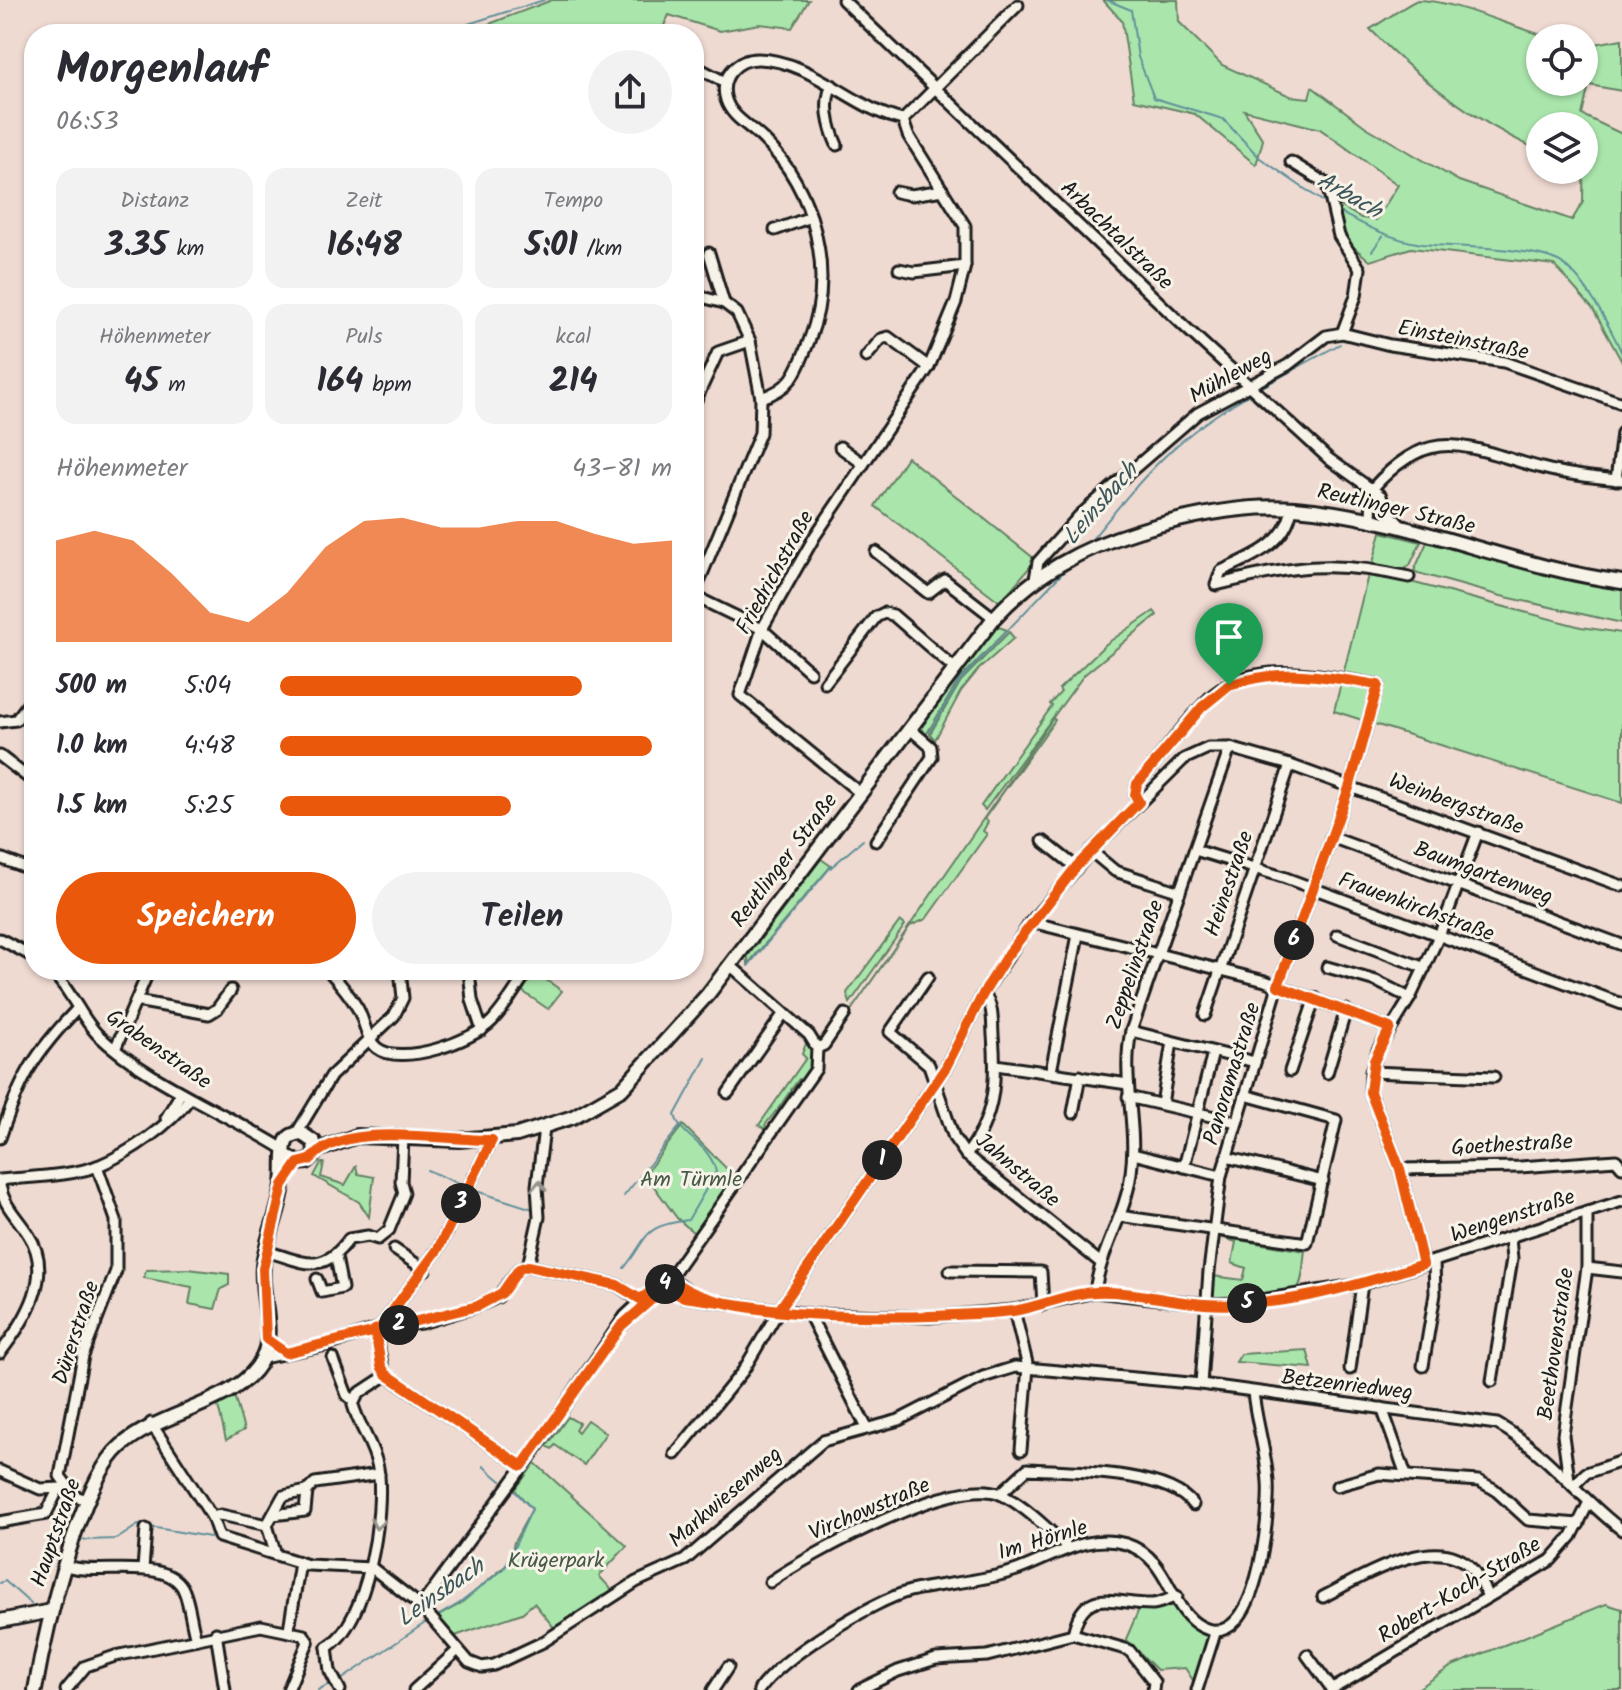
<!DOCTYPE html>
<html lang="de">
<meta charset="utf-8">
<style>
body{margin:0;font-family:Kalam,sans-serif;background:#f2f2f3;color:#2b2b33;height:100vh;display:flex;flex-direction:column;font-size:30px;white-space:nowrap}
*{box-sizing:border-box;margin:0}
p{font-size:26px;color:#7c7c81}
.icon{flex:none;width:44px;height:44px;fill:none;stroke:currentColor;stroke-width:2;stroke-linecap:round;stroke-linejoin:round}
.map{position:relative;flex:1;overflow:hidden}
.side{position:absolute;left:24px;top:24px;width:680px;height:956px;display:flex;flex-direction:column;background:#fff;border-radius:32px;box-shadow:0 2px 6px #0004}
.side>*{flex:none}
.tools{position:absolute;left:1526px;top:24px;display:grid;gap:16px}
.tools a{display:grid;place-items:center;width:72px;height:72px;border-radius:50%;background:#fff;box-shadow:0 2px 6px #0004;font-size:40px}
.pin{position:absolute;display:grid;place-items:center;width:68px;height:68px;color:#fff;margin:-82px -34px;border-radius:50% 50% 50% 0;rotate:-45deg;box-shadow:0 0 8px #0007}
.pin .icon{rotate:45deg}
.km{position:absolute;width:40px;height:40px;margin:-20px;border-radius:50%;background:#222;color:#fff;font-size:22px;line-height:40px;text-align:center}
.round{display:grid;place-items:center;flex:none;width:84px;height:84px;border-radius:42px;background:#f2f2f3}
.headline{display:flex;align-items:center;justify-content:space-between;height:136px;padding:0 32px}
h1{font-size:44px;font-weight:700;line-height:60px}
.figures{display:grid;grid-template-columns:repeat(3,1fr);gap:12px;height:136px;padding:8px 32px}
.figures div{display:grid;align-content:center;border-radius:20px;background:#f2f2f3;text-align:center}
.figures b{font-size:34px;font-weight:700}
.figures small{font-size:22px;font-weight:400}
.figures p{font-size:22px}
.chart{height:224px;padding:16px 32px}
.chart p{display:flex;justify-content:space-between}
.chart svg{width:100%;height:144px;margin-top:8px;fill:#ea580c;opacity:.7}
.button{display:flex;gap:16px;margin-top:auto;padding:16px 32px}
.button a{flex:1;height:92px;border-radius:48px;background:#ea580c;color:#fff;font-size:32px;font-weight:700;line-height:92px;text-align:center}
.button a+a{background:#f2f2f3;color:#2b2b33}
ul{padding:0 32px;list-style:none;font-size:26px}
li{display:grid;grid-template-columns:128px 96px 1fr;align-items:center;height:60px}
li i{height:20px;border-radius:10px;background:#ea580c}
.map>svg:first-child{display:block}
</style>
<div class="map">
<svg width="1622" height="1690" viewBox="0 0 1622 1690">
<rect width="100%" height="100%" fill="#efdad2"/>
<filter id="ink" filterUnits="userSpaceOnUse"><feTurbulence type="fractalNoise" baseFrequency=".0125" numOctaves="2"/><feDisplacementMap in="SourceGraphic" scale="16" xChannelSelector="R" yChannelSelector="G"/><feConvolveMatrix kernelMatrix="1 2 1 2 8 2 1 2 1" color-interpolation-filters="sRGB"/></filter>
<g filter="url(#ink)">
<g fill="#aae6ac" stroke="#638164" stroke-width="2">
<polygon points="552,0 809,0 792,28 760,24 720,31 669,15 660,34 463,34"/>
<path d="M1103,0H1178L1179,22L1222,65L1290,96L1309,98L1312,87L1366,127L1459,181L1572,220L1583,202L1584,126H1540V151C1475,121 1420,81 1370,29C1381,23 1410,2 1418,0C1454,0 1515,29 1553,38H1540V82H1584V46L1622,39V91L1589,85L1582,115L1622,134V362L1593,309L1554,265L1411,248L1370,261L1343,238L1335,203L1361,218L1376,220L1398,185L1320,129L1244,110L1263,140L1256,165L1195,114L1134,100L1122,21Z"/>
<polygon points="907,457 1036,560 1000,602 875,506"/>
<polygon points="1381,532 1421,542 1410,565 1403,570 1373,563"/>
<polygon points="1427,542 1575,582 1622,588 1622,623 1501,596 1418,573 1414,571"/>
<polygon points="1369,571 1581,627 1622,633 1622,803 1334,711"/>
<polygon points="1154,611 1157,615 1084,675 985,810 981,806 1052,706 1050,704 1061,692 1059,689 1106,644"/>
<polygon points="996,626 1007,630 959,680 926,735 922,728 929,716"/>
<polygon points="1009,632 1014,638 978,670 961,691 935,740 930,734 961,681"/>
<polygon points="1053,718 1055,720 984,819 988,822 983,831 987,834 926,919 910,926 850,1012"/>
<polygon points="821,859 831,866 748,964 748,956"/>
<polygon points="900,921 905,925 850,1003 847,993"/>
<polygon points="535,972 562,991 548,1009 522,991"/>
<path d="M807,1041C816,1057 812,1067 804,1082L799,1079L791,1090L793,1096L789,1093L778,1109L781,1114L776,1111L765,1125L768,1131L759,1125L806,1058L802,1054Z"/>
<polygon points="683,1125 735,1177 694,1233 677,1218 645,1174"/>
<polygon points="321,1163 324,1163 321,1177 345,1185 356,1166 358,1174 374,1177 369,1217 359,1202 314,1176"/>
<path d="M1220,1237L1305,1251C1303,1260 1304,1282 1297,1289C1289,1298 1226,1302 1213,1298L1212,1276L1243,1280L1246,1268L1232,1263L1236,1242Z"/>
<polygon points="188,1269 229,1274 229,1285 221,1289 215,1309 189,1304 192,1287 144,1278 146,1270"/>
<polygon points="1307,1350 1312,1368 1236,1362 1241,1354"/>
<polygon points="234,1395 244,1430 226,1440 218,1406"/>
<polygon points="568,1417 579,1423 575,1429 578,1432 587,1420 606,1433 584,1465 555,1445 552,1449 547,1446"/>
<polygon points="535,1463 627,1546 599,1576 613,1591 555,1629 534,1603 522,1613 455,1636 437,1617 460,1604 509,1563 514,1542 532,1509 515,1490"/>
<polygon points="1606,1604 1622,1609 1622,1690 1416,1690 1452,1666"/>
<polygon points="1170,1605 1211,1635 1196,1685 1185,1668 1157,1670 1126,1639 1139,1609"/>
</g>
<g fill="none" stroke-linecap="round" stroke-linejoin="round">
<g stroke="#609099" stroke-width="2">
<polyline points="1107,0 1131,10 1138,57 1154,98 1223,119 1260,158 1328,205"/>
<polyline points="457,34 465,25 544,0"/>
<path d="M1337,211C1364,225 1392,240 1422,244C1459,248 1522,246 1556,260C1581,270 1611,329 1622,353"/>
<polyline points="1372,251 1383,236"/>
<polyline points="1259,389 1340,344"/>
<path d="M1089,543C1142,478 1175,436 1250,394"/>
<polyline points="929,732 960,680 1069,566"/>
<polyline points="748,966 829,869 863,840"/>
<polyline points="427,1170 464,1186"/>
<polyline points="473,1190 536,1210"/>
<polyline points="624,1196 680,1126"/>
<path d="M624,1268C650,1237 639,1227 688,1220L716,1172C710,1143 681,1138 675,1115L706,1058"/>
<polyline points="483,1466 501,1481"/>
<polyline points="83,1540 117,1539 138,1525 210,1537"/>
<polyline points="0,1583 5,1581 31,1604"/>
<polyline points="434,1618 460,1603 504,1569 532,1509 514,1490"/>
<polyline points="341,1680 428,1621"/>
<polyline points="318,1690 331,1683"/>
</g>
<defs>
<g id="street">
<polyline points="843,0 1184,326 1329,459 1381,496 1384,507 1401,526"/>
<polyline points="694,66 725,82"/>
<path d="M832,85C823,103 829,127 837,145"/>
<polyline points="1291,162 1327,184 1339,236 1360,269 1356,296 1342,333"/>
<polyline points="896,192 911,195 943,190"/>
<polyline points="775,230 811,217"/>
<polyline points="709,253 724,303"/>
<polyline points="899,269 914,272 965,266"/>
<polyline points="694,299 702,297 724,303 737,313 750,341 761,398 760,433 694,594"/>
<polyline points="866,357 881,339 888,337 929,367"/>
<path d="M761,398C793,388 797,371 809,341C836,273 815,189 763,139C749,125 732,118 726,100C719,78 736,59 758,59C812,60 853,109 903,120"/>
<polyline points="694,404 718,352 750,341"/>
<polyline points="840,447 862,463"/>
<polyline points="1616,480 1622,433"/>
<path d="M1372,489C1433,420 1469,449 1542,468C1568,475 1595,478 1622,480"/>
<path d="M1292,508C1286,545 1251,557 1221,571L1216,585C1291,566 1332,559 1409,577"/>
<polyline points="1371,521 1372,489"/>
<polyline points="876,552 928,593 945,580 994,618"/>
<polyline points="1035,579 1038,562 1079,516 1198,413 1288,365 1326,336 1342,333 1390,345 1504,362 1622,403"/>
<polyline points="694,596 762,629 810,672"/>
<polyline points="825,683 876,617 884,613 893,615 954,668"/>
<polyline points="0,722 16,720 34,696"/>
<polyline points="0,756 34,782"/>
<polyline points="860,793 740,695 762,629 815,536 929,367 956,302 965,266 965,226 908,135 903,120 1018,5"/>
<path d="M1139,802L1135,795L1137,784C1161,758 1189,716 1214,694C1259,657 1327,677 1378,685L1350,785L1278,986L1221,1176L1209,1271L1201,1384"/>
<polyline points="1331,837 1622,945"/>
<polyline points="876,841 932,757 931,747 909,728"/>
<polyline points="1043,841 1076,867"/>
<polyline points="1195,850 1283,877 1622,1004"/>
<polyline points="1091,851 1115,871 1180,892"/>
<polyline points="0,858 34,871"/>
<polyline points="1031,922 1265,981 1390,1028"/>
<polyline points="1337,935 1425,968"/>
<polyline points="0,939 34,957"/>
<polyline points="1327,967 1376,981 1410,998"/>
<path d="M49,970C70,987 79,1015 97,1034C147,1082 227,1113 285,1150"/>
<path d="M328,970C339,982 350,995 358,1009C365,1022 366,1039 377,1048C401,1067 473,1041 492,1021C506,1006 517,987 528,970"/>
<polyline points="469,970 472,1000 482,1030"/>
<polyline points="928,977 890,1032 929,1065 954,1138 966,1155 1101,1263"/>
<polyline points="136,1001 209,1014 217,1009 231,990"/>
<polyline points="1205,1015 1290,765"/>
<polyline points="1131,1031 1255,1062"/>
<polyline points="116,1047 149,970"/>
<polyline points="817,1048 824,1045 845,1014"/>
<polyline points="996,1065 1128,1084"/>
<polyline points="1051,1071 1078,935"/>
<polyline points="1290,1071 1315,998"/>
<polyline points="1371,1072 1494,1077"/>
<polyline points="1327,1073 1346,1010"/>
<polyline points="728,1093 784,1013"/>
<polyline points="1128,1097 1237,1122"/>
<polyline points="1162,1104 1172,1042"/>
<polyline points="1073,1113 1080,1076"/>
<polyline points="166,1118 181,1093"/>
<polyline points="296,1134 331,1076 394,1016 403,998 400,970"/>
<path d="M0,1138C21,1077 33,1055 78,1008"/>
<polyline points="1133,1154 1221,1176"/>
<path d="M966,1155C995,1118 997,1080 993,1035C992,1020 994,1005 983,994"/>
<polyline points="1226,1157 1323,1181"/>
<polyline points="1184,1167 1213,1052"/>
<polyline points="1400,1169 1520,1167 1616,1160 1622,1167"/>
<path d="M0,1180C28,1177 74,1176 100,1165C131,1152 170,1125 190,1098"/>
<path d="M0,1186C4,1206 17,1217 28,1234C55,1274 26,1320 0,1353"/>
<polyline points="1119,1216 1307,1243 1336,1120 1245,1095"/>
<polyline points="394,1249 425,1270"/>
<path d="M266,1251C304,1262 322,1276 349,1239L368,1236L378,1239L389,1230L404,1193L401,1182L403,1137"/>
<polyline points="1423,1264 1400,1169 1370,1092 1371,1072 1378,1050 1410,998 1439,936 1478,832"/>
<polyline points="528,1266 617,1285 644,1303"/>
<polyline points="1587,1268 1622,1272"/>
<polyline points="950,1271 1041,1272 1043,1305"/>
<polyline points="670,1277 696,1296"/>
<polyline points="317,1279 322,1292 342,1288 336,1257"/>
<polyline points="663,1284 684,1297 809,1314 929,1317 1014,1310 1095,1292 1206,1304 1241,1303 1362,1284 1622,1201"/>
<path d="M1095,1292C1100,1250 1126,1215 1131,1173C1138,1126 1121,1079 1131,1031L1230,748"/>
<polyline points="1014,1310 1028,1367 1021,1450"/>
<polyline points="809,1314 867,1428"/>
<polyline points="621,1326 662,1289 816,1069 817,1048 809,1035 730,965"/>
<polyline points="380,1328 438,1249 492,1140"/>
<polyline points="375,1330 384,1373 522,1466"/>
<polyline points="263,1358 327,1345 380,1328 421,1323 478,1306 498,1297 519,1269 528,1266 539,1217 537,1186 544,1128"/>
<polyline points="333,1358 347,1395 354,1401"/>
<polyline points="1423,1366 1435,1294 1434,1261"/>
<polyline points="1350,1369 1362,1284"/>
<polyline points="1492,1381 1512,1259 1510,1238"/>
<polyline points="1382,1408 1406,1475"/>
<polyline points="151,1423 212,1517 219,1537 308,1565 372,1568"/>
<polyline points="675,1454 743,1371 779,1310 946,1067 983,994 1031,922 1091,851 1184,759 1208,748 1230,748 1290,765 1622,886"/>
<polyline points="0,1471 40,1489 61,1488"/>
<polyline points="1569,1480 1563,1435 1587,1268 1587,1212"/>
<polyline points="1337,1486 1379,1474 1479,1481 1494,1489 1528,1520 1579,1524"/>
<polyline points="1573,1486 1586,1473 1622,1461"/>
<path d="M1000,1494L1027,1469C1068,1471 1169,1470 1193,1505"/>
<polyline points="87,1500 75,1496 60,1476 83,1356 116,1271 116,1220 97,1166"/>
<polyline points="273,1515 305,1511 307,1491"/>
<polyline points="212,1517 221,1515 267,1525 275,1552"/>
<polyline points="0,1522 46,1514 58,1490"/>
<polyline points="267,1525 283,1496 307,1491 315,1483 379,1474"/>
<path d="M67,1566C96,1577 170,1555 184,1591C190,1605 191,1624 196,1639"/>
<path d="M372,1568L421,1606L469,1662L482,1667L494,1665L543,1642L636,1582L685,1560L823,1441L899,1420L983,1377L1015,1367L1201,1384L1497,1424C1546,1451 1578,1497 1622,1530"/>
<polyline points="143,1569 146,1529"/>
<path d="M770,1582C809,1555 955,1474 1000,1494C1024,1505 1049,1530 1067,1547"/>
<path d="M1323,1597C1360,1578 1438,1529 1472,1569C1479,1577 1483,1588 1488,1596"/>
<polyline points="421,1606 535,1450 625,1316 655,1288"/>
<polyline points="289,1629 300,1563"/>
<polyline points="216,1633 225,1690"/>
<path d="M1073,1634C1084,1583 1115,1605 1153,1604C1161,1603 1169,1599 1177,1596"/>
<path d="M327,1647C368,1624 385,1511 378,1468C374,1445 359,1427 353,1405L358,1394L387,1375"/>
<polyline points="327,1647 330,1671 340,1690"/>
<polyline points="1307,1655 1332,1689"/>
<polyline points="66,1690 86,1666 115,1656 261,1626 304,1635 308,1642"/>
<polyline points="288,1690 308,1642"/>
<polyline points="414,1690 458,1650"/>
<polyline points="713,1690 728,1667"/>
<path d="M759,1690C779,1659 874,1600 910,1591C944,1583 982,1582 1017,1570C1052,1558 1087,1532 1126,1544C1171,1558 1168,1610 1202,1627C1258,1655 1270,1512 1268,1482C1266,1451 1256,1422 1253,1392"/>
<polyline points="859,1690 898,1671 936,1659 987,1656 1073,1634 1129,1650 1154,1682 1153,1690"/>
<polyline points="1197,1690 1216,1630"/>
<polyline points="1331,1690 1551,1560 1572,1536 1588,1504"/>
</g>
<g id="secondary">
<path d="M315,1151L357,1136L459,1140L517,1135L573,1117L622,1089L708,994L994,618C1034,574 1082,548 1138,531C1187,516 1243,504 1295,508C1407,517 1511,567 1622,582"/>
<polyline points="0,1621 51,1611"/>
<path d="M35,1690C45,1632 79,1483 121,1446C161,1410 242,1404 263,1357C275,1330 260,1295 263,1266C266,1238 280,1212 283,1184C285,1172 282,1152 286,1142C289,1135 295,1134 301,1133L314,1142L315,1154L307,1162L298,1163L287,1156"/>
</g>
</defs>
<use href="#street" stroke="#1c1c1c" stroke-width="15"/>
<use href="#secondary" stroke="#1c1c1c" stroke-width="18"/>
<use href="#street" stroke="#f7f3e8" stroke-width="9"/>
<use href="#secondary" stroke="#f7f3e8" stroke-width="12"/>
</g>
<defs><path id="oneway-chevron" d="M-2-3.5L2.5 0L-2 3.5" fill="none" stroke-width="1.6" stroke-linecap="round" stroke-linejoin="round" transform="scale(2)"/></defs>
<g stroke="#94928c">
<use href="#oneway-chevron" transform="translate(539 1186) rotate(-88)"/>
<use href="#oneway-chevron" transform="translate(377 1524) rotate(100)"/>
</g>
</g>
<g fill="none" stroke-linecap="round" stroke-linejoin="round" filter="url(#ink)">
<defs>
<path id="route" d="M1229,685L1202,707L1137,784L1135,795L1139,802L1076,867L1006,957L983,994L946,1067L779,1310L684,1297C676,1295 670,1290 664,1285L663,1284L640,1299L617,1285L528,1266L519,1269L502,1293L478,1306L286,1353L266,1339L263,1269L283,1185L298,1163L310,1160C343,1119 443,1141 492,1140L438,1249L380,1328L375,1330L381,1366L386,1374L522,1466L621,1326L658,1294C663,1288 666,1282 670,1277C713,1327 947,1318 1013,1311C1040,1307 1068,1293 1095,1292C1128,1290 1170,1302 1204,1304C1277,1309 1354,1287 1423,1264L1400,1169L1370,1092L1374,1061L1390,1028L1278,986L1350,785L1378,685C1322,676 1284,667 1229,685"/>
</defs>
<use href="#route" stroke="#fff" stroke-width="16"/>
<use href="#route" stroke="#ea580c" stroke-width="10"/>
</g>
<g text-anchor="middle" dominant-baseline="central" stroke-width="6" stroke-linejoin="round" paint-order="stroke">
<g font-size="22" fill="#1c1c1c" stroke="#f7f3e8">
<text transform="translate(1116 236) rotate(44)">Arbachtalstraße</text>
<text transform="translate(1463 341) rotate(11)">Einsteinstraße</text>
<text transform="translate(1231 377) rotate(-29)">Mühleweg</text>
<text transform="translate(1396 510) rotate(13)">Reutlinger Straße</text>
<text transform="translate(776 573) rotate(-61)">Friedrichstraße</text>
<text transform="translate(1456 805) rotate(20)">Weinbergstraße</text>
<text transform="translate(785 861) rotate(-53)">Reutlinger Straße</text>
<text transform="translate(1483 874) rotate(20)">Baumgartenweg</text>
<text transform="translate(1230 884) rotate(-71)">Heinestraße</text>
<text transform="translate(1416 908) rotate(20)">Frauenkirchstraße</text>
<text transform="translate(1136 965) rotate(-71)">Zeppelinstraße</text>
<text transform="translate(158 1050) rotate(35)">Grabenstraße</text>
<text transform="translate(1233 1074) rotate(-73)">Panoramastraße</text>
<text transform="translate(1512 1146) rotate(-3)">Goethestraße</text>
<text transform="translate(1017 1171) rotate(40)">Jahnstraße</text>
<text transform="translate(1513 1217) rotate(-18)">Wengenstraße</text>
<text transform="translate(77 1333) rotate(-72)">Dürerstraße</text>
<text transform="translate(1557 1344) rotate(-82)">Beethovenstraße</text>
<text transform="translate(1347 1386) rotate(7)">Betzenriedweg</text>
<text transform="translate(726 1498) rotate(-41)">Markwiesenweg</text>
<text transform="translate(870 1510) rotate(-23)">Virchowstraße</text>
<text transform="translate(57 1533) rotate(-71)">Hauptstraße</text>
<text transform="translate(1043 1541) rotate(-17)">Im Hörnle</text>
<text transform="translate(1460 1591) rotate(-31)">Robert-Koch-Straße</text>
</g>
<g font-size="22" fill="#475947" stroke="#f7f3e8">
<text x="691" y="1180">Am Türmle</text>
<text x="556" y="1561">Krügerpark</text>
</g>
<g font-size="24" font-style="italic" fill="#3e565a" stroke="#f7f3e8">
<text transform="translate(1349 196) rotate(30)">Arbach</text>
<text transform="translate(1101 504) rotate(-49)">Leinsbach</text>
<text transform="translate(441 1593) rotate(-35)">Leinsbach</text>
</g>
</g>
</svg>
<div class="tools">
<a><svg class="icon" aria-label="locate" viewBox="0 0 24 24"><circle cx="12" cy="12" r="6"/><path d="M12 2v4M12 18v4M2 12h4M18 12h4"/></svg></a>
<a><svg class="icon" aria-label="layers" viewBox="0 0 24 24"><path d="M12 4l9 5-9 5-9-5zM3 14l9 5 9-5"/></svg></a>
</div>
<div class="pin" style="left:1229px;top:685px;background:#1e9e55"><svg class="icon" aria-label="arrive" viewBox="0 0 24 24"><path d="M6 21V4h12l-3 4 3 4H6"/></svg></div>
<b class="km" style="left:882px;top:1160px">1</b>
<b class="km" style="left:399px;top:1325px">2</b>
<b class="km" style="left:461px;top:1203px">3</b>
<b class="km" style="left:665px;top:1284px">4</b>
<b class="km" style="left:1247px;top:1303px">5</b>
<b class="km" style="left:1294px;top:940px">6</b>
<section class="side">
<div class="headline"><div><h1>Morgenlauf</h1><p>06:53</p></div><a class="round"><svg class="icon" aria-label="share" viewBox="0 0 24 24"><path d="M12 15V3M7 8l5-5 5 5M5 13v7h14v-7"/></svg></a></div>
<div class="figures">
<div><p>Distanz</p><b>3.35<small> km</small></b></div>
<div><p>Zeit</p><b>16:48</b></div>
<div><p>Tempo</p><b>5:01<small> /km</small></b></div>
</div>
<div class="figures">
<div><p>Höhenmeter</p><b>45<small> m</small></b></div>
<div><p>Puls</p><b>164<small> bpm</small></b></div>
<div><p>kcal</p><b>214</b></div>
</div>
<div class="chart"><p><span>Höhenmeter</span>43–81 m</p>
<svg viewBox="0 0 160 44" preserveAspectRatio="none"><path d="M0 44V13L10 10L20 13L30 23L40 35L50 38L60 29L70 15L80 7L90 6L100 9L110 9L120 7L130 7L140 11L150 14L160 13V44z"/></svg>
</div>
<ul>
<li><b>500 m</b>5:04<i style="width:77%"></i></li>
<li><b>1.0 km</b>4:48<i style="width:95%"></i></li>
<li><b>1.5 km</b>5:25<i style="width:59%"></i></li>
</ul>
<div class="button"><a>Speichern</a><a>Teilen</a></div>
</section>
</div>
